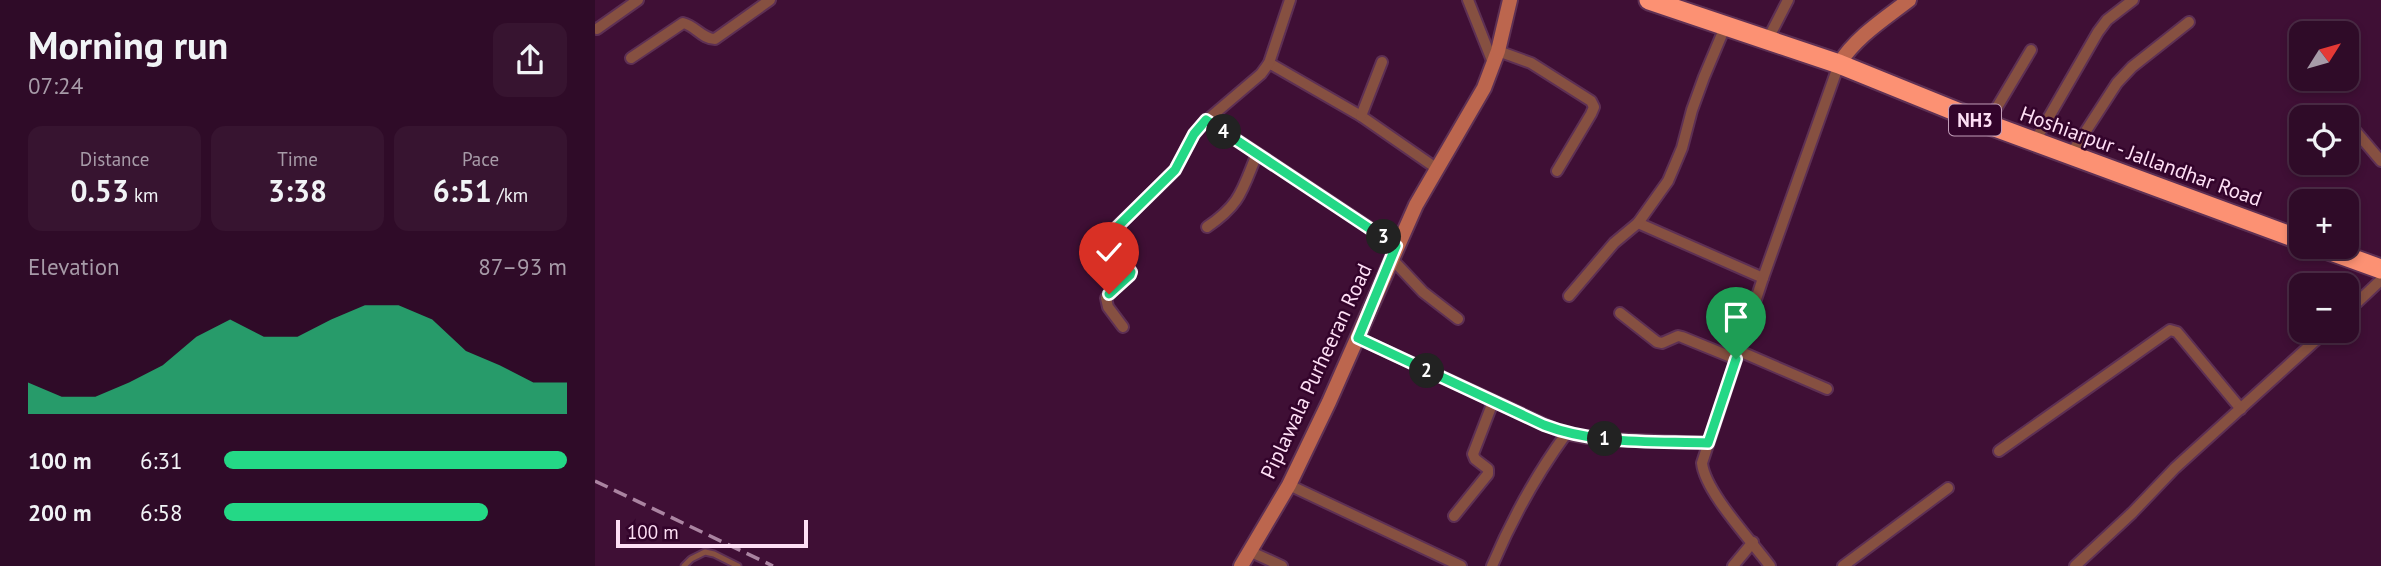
<!DOCTYPE html>
<meta charset="utf-8">
<style>
body{margin:0;font-family:"PT Sans",sans-serif;background:#371430;color:#f1f3f6;height:100vh;display:flex;flex-direction:column;font-size:26px;white-space:nowrap}
*{box-sizing:border-box;margin:0}
p{font-size:23px;color:#a79ba8}
.icon{flex:none;width:38px;height:38px;fill:none;stroke:currentColor;stroke-width:2;stroke-linecap:round;stroke-linejoin:round}
.map{position:relative;flex:1;overflow:hidden}
.details{display:flex;flex-direction:column;background:#2f0b28;width:595px}
.details>*{flex:none}
.needle{width:46px;rotate:53deg}
.tools{position:absolute;left:1694px;top:21px;display:grid;gap:14px}
.tools a{display:grid;place-items:center;width:70px;height:70px;border-radius:14px;background:#2f0b28;box-shadow:0 4px 10px #0003,0 0 0 2px #4a2b45;font-size:35px}
.scale{position:absolute;left:21px;bottom:18px;width:192px;box-sizing:border-box;padding-left:7px;border:4px solid #fedff5;border-top:0;font-size:19px;line-height:24px;white-space:nowrap;color:#fedff5;-webkit-text-stroke:5px #33042b;paint-order:stroke}
.pin{position:absolute;display:grid;place-items:center;width:60px;height:60px;color:#fff;margin:-72px -30px;border-radius:50% 50% 50% 0;rotate:-45deg;box-shadow:0 0 7px #0007}
.pin .icon{rotate:45deg}
.km{position:absolute;width:35px;height:35px;margin:-18px;border-radius:50%;background:#222;color:#fff;font-size:19px;line-height:35px;text-align:center}
.round{display:grid;place-items:center;flex:none;width:74px;height:74px;border-radius:14px;background:#371430}
.overview{display:flex;align-items:center;justify-content:space-between;height:119px;padding:0 28px}
h1{font-size:38px;font-weight:600;line-height:52px}
.metrics{display:grid;grid-template-columns:repeat(3,1fr);gap:10px;height:119px;padding:7px 28px}
.metrics div{display:grid;align-content:center;border-radius:14px;background:#371430;text-align:center}
.metrics b{font-size:30px;font-weight:600}
.metrics small{font-size:19px;font-weight:400}
.metrics p{font-size:19px}
.chart{height:196px;padding:14px 28px}
.chart p{display:flex;justify-content:space-between}
.chart svg{width:100%;height:126px;margin-top:7px;fill:#24d886;opacity:.7}
ul{padding:0 28px;list-style:none;font-size:23px}
li{display:grid;grid-template-columns:112px 84px 1fr;align-items:center;height:52px}
li i{height:18px;border-radius:9px;background:#24d886}
main{display:flex;flex:1;min-height:0}
.map>svg:first-child{display:block}
</style>
<main>
<section class="details">
<div class="overview"><div><h1>Morning run</h1><p>07:24</p></div><a class="round"><svg class="icon" aria-label="share" viewBox="0 0 24 24"><path d="M12 15V3M7 8l5-5 5 5M5 13v7h14v-7"/></svg></a></div>
<div class="metrics">
<div><p>Distance</p><b>0.53<small> km</small></b></div>
<div><p>Time</p><b>3:38</b></div>
<div><p>Pace</p><b>6:51<small> /km</small></b></div>
</div>
<div class="chart"><p><span>Elevation</span>87–93 m</p>
<svg viewBox="0 0 160 44" preserveAspectRatio="none"><path d="M0 44V33L10 38L20 38L30 33L40 27L50 17L60 11L70 17L80 17L90 11L100 6L110 6L120 11L130 22L140 27L150 33L160 33V44z"/></svg>
</div>
<ul>
<li><b>100 m</b>6:31<i style="width:100%"></i></li>
<li><b>200 m</b>6:58<i style="width:77%"></i></li>
</ul>
</section>
<div class="map">
<svg width="1786" height="566" viewBox="0 0 1786 566">
<rect width="100%" height="100%" fill="#3f0f35"/>
<g fill="none" stroke-linecap="round" stroke-linejoin="round">
<defs>
<polyline id="lane" points="89,566 96,559 110,552 119,554 143,566"/>
<g id="street">
<polyline points="873,0 898,63"/>
<polyline points="2,29 43,0"/>
<polyline points="1173,39 1193,0"/>
<polyline points="903,51 936,63 996,101 999,107 996,114 962,171"/>
<path d="M36,58L88,23C101,26 107,39 120,39L175,0"/>
<polyline points="674,63 766,116 841,168"/>
<polyline points="766,116 787,62"/>
<polyline points="612,120 801,245"/>
<polyline points="1752,121 1786,161"/>
<polyline points="1392,124 1436,50"/>
<polyline points="1440,141 1503,32 1512,20 1538,0"/>
<polyline points="1476,154 1522,83 1537,67 1594,22"/>
<polyline points="1043,223 1168,278"/>
<path d="M612,227C646,204 647,190 662,154"/>
<polyline points="796,258 828,292 863,319"/>
<polyline points="974,296 1019,243 1043,223 1073,181 1087,148 1097,110 1109,77 1130,27"/>
<polyline points="1752,312 1786,280"/>
<polyline points="1025,313 1062,342 1067,343 1083,336 1087,337 1141,359"/>
<polyline points="528,327 513,307 511,298 536,272 514,243 512,237 580,170 599,134 612,120 666,74 674,63 695,0"/>
<polyline points="763,338 971,434 993,438 1113,443"/>
<polyline points="1144,351 1232,389"/>
<polyline points="1404,451 1575,330 1582,332 1646,409"/>
<polyline points="694,485 866,566"/>
<polyline points="859,516 893,474 893,469 880,459 878,454 898,402"/>
<polyline points="654,551 687,566"/>
<path d="M897,566C917,519 941,475 971,434"/>
<polyline points="1138,566 1158,542"/>
<path d="M1175,566C1156,540 1110,492 1107,463L1168,278L1244,64"/>
<polyline points="1248,566 1353,488"/>
<polyline points="1480,566 1537,513 1580,468 1731,331"/>
</g>
<g id="secondary">
<path d="M1244,64C1261,37 1288,20 1314,0"/>
<polyline points="646,566 694,485 734,402 821,205 889,88 903,51 915,0"/>
</g>
<g id="highway">
<polyline points="1054,0 1244,64 1392,124 1706,240"/>
<polyline points="1725,247 1786,269"/>
</g>
</defs>
<use href="#lane" stroke="#5e3054" stroke-width="9"/>
<use href="#street" stroke="#5e3054" stroke-width="14"/>
<use href="#secondary" stroke="#5e3054" stroke-width="18"/>
<use href="#highway" stroke="#5e3054" stroke-width="23"/>
<use href="#lane" stroke="#865041" stroke-width="5"/>
<use href="#street" stroke="#865041" stroke-width="10"/>
<use href="#secondary" stroke="#bc664e" stroke-width="14"/>
<use href="#highway" stroke="#fc9173" stroke-width="19"/>
<polyline stroke="#aa84a1" stroke-width="3.5" stroke-dasharray="14 7" stroke-linecap="butt" points="0,481 178,566"/>
</g>
<g fill="none" stroke-linecap="round" stroke-linejoin="round">
<defs>
<path id="route" d="M514,294L535,275L536,272L514,243L512,237L580,170L599,134L611,120L801,246L763,338L949,425C1001,445 1059,441 1113,443L1141,359"/>
</defs>
<use href="#route" stroke="#fff" stroke-width="14"/>
<use href="#route" stroke="#24d886" stroke-width="9"/>
</g>
<g text-anchor="middle" dominant-baseline="central" stroke-width="5" stroke-linejoin="round" paint-order="stroke">
<rect fill="#33042b" stroke="#c19db8" stroke-width="2" x="1354" y="104.5" width="52" height="31" rx="5"/>
<g font-size="19" font-weight="bold" fill="#fedff5">
<text x="1380" y="120">NH3</text>
</g>
<g font-size="21" fill="#fedff5" stroke="#33042b">
<text transform="translate(1546 156) rotate(20)">Hoshiarpur - Jallandhar Road</text>
<text transform="translate(721 371) rotate(-65)">Piplawala Purheeran Road</text>
</g>
</g>
</svg>
<div class="tools">
<a><svg class="needle" viewBox="-14 -14 28 28"><path d="M0-13l5 13h-10z" fill="#e53935"/><path d="M0 13l5-13h-10z" fill="#a79ba8"/></svg></a>
<a><svg class="icon" aria-label="locate" viewBox="0 0 24 24"><circle cx="12" cy="12" r="6"/><path d="M12 2v4M12 18v4M2 12h4M18 12h4"/></svg></a>
<a>+</a>
<a>−</a>
</div>
<div class="scale">100 m</div>
<div class="pin" style="left:1141px;top:359px;background:#1e9e55"><svg class="icon" aria-label="arrive" viewBox="0 0 24 24"><path d="M6 21V4h12l-3 4 3 4H6"/></svg></div>
<div class="pin" style="left:514px;top:294px;background:#d93025"><svg class="icon" aria-label="check" viewBox="0 0 24 24"><path d="M5 12l5 5 9-10"/></svg></div>
<b class="km" style="left:1010px;top:439px">1</b>
<b class="km" style="left:832px;top:371px">2</b>
<b class="km" style="left:789px;top:237px">3</b>
<b class="km" style="left:629px;top:132px">4</b>
</div>
</main>
